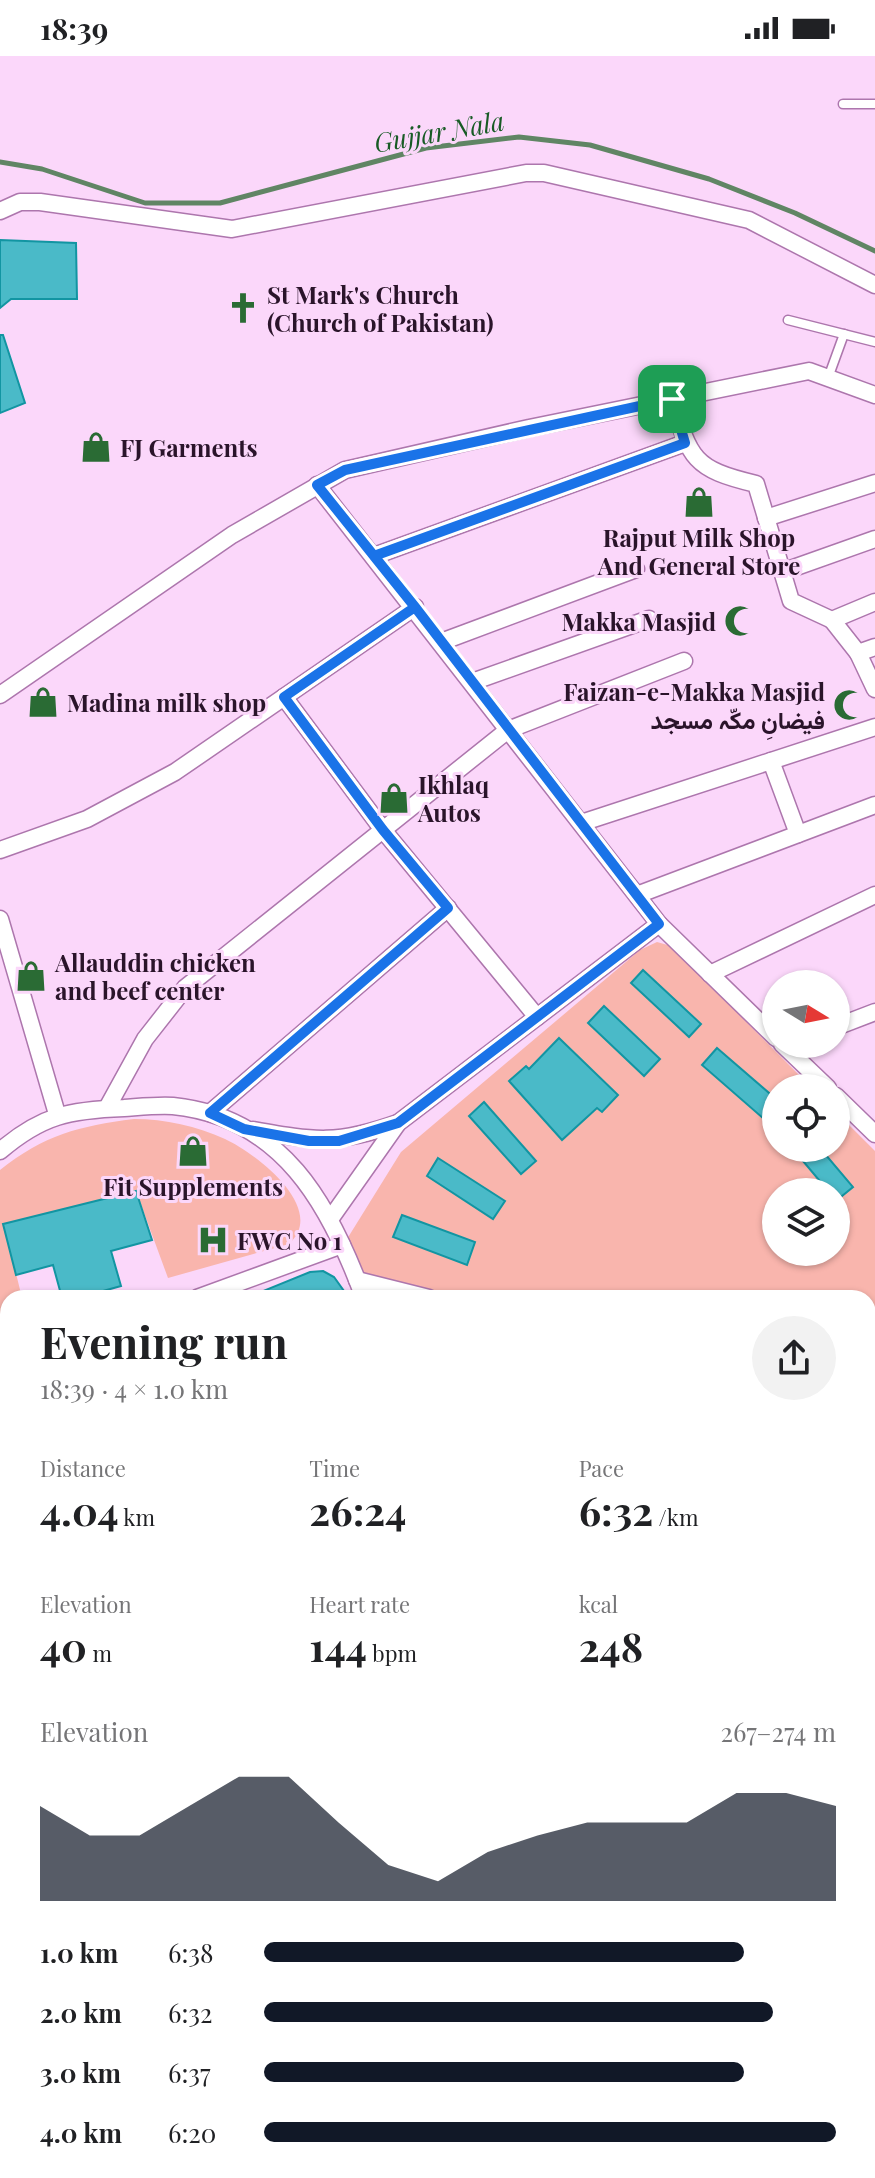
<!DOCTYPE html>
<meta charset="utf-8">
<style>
body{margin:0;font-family:"Playfair Display",Vazirmatn,serif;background:#f2f2f2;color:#202124;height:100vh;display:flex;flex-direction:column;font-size:30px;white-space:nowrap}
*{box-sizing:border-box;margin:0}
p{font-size:26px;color:#757577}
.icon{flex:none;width:44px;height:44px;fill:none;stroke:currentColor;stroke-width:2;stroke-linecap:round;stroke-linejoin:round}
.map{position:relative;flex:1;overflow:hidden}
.drawer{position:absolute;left:0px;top:1234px;width:876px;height:888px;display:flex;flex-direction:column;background:#fff;border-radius:24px 24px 0 0;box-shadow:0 2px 6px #0004}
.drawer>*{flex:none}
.needle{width:52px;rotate:100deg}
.controls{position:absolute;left:762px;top:914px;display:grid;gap:16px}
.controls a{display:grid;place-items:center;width:88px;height:88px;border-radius:50%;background:#fff;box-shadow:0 2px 6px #0004;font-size:40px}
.pin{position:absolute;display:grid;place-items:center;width:68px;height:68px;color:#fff;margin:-34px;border-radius:16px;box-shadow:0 4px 12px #0006}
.round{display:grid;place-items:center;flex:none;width:84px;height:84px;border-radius:42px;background:#f2f2f2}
.overview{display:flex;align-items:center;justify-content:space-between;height:136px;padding:0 40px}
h1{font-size:44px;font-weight:700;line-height:60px}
.figures{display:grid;grid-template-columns:repeat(3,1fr);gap:12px;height:136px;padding:8px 40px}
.figures div{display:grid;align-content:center}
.figures b{font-size:40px;font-weight:700}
.figures small{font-size:22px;font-weight:400}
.figures p{font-size:22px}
.chart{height:224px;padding:16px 40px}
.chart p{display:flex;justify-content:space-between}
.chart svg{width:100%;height:144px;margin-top:8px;fill:#111827;opacity:.7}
ul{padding:0 40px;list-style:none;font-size:26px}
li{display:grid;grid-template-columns:128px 96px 1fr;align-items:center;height:60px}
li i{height:20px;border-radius:10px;background:#111827}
.status{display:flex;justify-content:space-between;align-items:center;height:56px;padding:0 40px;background:#fff;direction:ltr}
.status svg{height:22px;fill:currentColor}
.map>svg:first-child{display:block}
</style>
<div class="status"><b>18:39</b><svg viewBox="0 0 49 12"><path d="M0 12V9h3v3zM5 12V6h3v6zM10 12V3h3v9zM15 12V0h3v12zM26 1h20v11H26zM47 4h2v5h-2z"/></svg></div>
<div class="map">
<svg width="875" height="2122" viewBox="0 0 875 2122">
<rect width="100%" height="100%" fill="#fbd7fa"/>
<g fill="#f9b5ad" fill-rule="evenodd">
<path d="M657,886L671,890L812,1032H776V1092H836V1056L875,1095V1427L868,1433V1242H370L347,1183L401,1096L640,894ZM776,1136H836V1196H776Z"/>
<path d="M134,1063C165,1063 197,1070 225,1083C257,1098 328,1153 289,1188L168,1222L136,1135L4,1168L22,1242H8V1290L0,1294V1114C44,1079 79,1070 134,1063Z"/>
</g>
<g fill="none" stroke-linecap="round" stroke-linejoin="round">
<polyline stroke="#608564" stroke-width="5" points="0,106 42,113 145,147 220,147 426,92 519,81 590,89 709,123 795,157 875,195"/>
</g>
<g fill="#4abac8" stroke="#1295a2" stroke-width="2">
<polygon points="0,184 76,187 77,243 11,243 0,252"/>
<polygon points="0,279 3,279 25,347 0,357"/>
<polygon points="643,914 701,968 689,981 631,927"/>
<polygon points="604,950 660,1003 644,1020 588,967"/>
<polygon points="559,982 618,1039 602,1056 597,1052 562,1084 509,1025 526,1010 529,1013"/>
<polygon points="717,992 776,1043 776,1049 764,1063 702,1009"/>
<polygon points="484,1046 536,1105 521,1118 469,1060"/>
<polygon points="792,1092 820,1092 853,1131 836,1145 836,1136 829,1136"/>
<polygon points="438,1102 505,1145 493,1163 427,1120"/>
<polygon points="136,1135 152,1184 111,1195 121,1230 78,1242 62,1242 53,1209 16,1219 3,1168"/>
<polygon points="402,1159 475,1186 467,1209 393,1181"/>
<polygon points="323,1215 334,1221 349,1242 246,1242 310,1216"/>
</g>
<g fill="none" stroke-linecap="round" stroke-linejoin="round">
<defs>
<g id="service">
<polyline points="843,48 875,48"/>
<polyline points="788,264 875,286"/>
<polyline points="828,322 844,278"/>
</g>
<g id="minor">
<polyline points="0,155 20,146 40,146 232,173 526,117 544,117 749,164 875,229"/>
<path d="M672,343C690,403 693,413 756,428L791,545L832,564L875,546"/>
<polyline points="317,429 659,868 776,982"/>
<polyline points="766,462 875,427"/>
<polyline points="374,500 685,387"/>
<polyline points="782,516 875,483"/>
<polyline points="832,564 858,597 875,591"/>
<polyline points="441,586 636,513"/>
<polyline points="858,597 875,633"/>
<polyline points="472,626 649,563"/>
<polyline points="0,639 232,479 345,414 529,372 809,315 875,339"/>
<polyline points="284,641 383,774 537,961"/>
<polyline points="771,705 798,778"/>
<polyline points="581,767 875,671"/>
<polyline points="0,794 87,763 175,716 415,551"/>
<polyline points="637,839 875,749"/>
<polyline points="0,863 57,1058"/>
<polyline points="710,918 875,839"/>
<polyline points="836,971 875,956"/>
<polyline points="782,988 828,1032"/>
<polyline points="836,1040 875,1078"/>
<polyline points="107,1052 145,983 185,932 508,674 684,605"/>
<polyline points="210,1057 448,852"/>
<path d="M253,1074C315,1085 337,1089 398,1067"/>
<path d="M0,1095C42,1059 70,1054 124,1052C139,1051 157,1049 173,1050C282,1061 330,1149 364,1242"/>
<polyline points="331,1162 398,1067 659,868"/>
<polyline points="357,1224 429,1242"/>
<polyline points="197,1242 342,1189"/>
<polyline points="0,1314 8,1311"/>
<polyline points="868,1475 875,1469"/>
<polyline points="0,1478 8,1496"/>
<polyline points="868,1511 875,1513"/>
<polyline points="0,1664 8,1661"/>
<polyline points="868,1675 875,1678"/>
<polyline points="868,1771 875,1758"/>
<polyline points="868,1815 875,1818"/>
<polyline points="868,2048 875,2043"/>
<polyline points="868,2097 875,2100"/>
<polyline points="269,2114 272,2122"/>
<polyline points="646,2114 646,2122"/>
<polyline points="50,2122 57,2114"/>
<polyline points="772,2122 783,2114"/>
</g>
</defs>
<use href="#service" stroke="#ad76ad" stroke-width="11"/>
<use href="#minor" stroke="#ad76ad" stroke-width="19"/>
<use href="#service" stroke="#fff" stroke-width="8"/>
<use href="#minor" stroke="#fff" stroke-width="16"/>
</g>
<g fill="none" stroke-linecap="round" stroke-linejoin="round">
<defs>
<polyline id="route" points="672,343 345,414 317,429 415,551 659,868 398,1067 339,1085 309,1085 244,1073 210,1057 448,852 383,774 284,641 415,551 374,500 685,387 672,343"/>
</defs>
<use href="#route" stroke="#fff" stroke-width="16"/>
<use href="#route" stroke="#1a73e8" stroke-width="10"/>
</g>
<defs>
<symbol id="church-bare" viewBox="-9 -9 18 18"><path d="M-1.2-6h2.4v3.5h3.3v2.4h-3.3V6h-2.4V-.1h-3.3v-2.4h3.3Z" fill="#2a6b34" stroke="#fbd7fa" stroke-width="2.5" paint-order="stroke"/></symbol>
<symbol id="shop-bare" viewBox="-9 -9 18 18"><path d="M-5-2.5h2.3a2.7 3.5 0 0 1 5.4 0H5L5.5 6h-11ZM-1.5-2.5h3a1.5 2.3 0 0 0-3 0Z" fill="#2a6b34" stroke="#fbd7fa" stroke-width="2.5" paint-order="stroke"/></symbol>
<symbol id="mosque-bare" viewBox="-9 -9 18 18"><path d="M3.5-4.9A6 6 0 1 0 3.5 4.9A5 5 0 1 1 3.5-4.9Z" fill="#2a6b34" stroke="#fbd7fa" stroke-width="2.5" paint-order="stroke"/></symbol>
<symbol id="hospital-bare" viewBox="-9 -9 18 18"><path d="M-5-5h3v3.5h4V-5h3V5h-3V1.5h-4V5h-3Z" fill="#2a6b34" stroke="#fbd7fa" stroke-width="2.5" paint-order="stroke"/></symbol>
</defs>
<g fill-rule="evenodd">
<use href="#church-bare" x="221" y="230" width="44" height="44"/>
<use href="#shop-bare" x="74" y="369" width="44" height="44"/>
<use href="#shop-bare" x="677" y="424" width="44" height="44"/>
<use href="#mosque-bare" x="718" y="543" width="44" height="44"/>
<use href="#shop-bare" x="21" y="624" width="44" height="44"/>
<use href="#mosque-bare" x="827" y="627" width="44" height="44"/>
<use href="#shop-bare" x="372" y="720" width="44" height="44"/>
<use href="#shop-bare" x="9" y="898" width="44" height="44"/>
<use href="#shop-bare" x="171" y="1073" width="44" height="44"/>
<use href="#hospital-bare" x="191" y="1162" width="44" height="44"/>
</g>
<g text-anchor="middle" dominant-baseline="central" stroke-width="6" stroke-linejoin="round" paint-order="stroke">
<g font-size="24" font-weight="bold" fill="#2a142a" stroke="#fbd7fa" text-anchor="start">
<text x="267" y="238">St Mark's Church<tspan x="267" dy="28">(Church of Pakistan)</tspan></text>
<text x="120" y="391">FJ Garments</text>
<text x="699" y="481" text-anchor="middle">Rajput Milk Shop<tspan x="699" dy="28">And General Store</tspan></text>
<text x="716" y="565" text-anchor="end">Makka Masjid</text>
<text x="825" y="635" text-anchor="end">Faizan-e-Makka Masjid<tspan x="825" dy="28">فیضانِ مکّہ مسجد</tspan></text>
<text x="67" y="646">Madina milk shop</text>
<text x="418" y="728">Ikhlaq<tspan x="418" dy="28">Autos</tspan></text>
<text x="55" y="906">Allauddin chicken<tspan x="55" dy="28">and beef center</tspan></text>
<text x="193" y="1130" text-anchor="middle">Fit Supplements</text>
<text x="237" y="1184">FWC No 1</text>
</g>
<g font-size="26" font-style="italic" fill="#185b25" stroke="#fbd7fa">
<text transform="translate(439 75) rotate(-10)">Gujjar Nala</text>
</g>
</g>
</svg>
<div class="controls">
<a><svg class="needle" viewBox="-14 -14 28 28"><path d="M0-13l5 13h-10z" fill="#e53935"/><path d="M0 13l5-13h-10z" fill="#757577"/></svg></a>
<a><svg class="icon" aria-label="locate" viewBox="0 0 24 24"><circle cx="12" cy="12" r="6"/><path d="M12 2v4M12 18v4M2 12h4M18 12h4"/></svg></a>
<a><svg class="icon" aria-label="layers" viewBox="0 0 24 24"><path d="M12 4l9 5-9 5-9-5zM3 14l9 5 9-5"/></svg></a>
</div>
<div class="pin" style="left:672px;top:343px;background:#1e9e55"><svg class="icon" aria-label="arrive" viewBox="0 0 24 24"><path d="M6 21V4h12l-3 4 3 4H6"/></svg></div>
<section class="drawer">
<div class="overview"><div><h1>Evening run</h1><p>18:39 · 4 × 1.0 km</p></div><a class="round"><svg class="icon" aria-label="share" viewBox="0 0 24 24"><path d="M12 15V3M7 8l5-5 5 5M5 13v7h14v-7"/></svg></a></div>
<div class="figures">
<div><p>Distance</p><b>4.04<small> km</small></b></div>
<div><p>Time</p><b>26:24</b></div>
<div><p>Pace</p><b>6:32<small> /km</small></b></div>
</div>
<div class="figures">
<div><p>Elevation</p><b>40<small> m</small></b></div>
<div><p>Heart rate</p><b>144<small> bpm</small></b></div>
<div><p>kcal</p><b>248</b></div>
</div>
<div class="chart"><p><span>Elevation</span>267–274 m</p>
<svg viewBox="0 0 160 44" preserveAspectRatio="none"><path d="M0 44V15L10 24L20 24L30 15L40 6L50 6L60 20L70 33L80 38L90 29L100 24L110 20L120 20L130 20L140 11L150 11L160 15V44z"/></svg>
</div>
<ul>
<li><b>1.0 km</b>6:38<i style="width:84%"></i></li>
<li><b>2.0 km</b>6:32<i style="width:89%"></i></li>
<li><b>3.0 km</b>6:37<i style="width:84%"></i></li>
<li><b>4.0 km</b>6:20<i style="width:100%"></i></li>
</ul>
</section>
</div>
